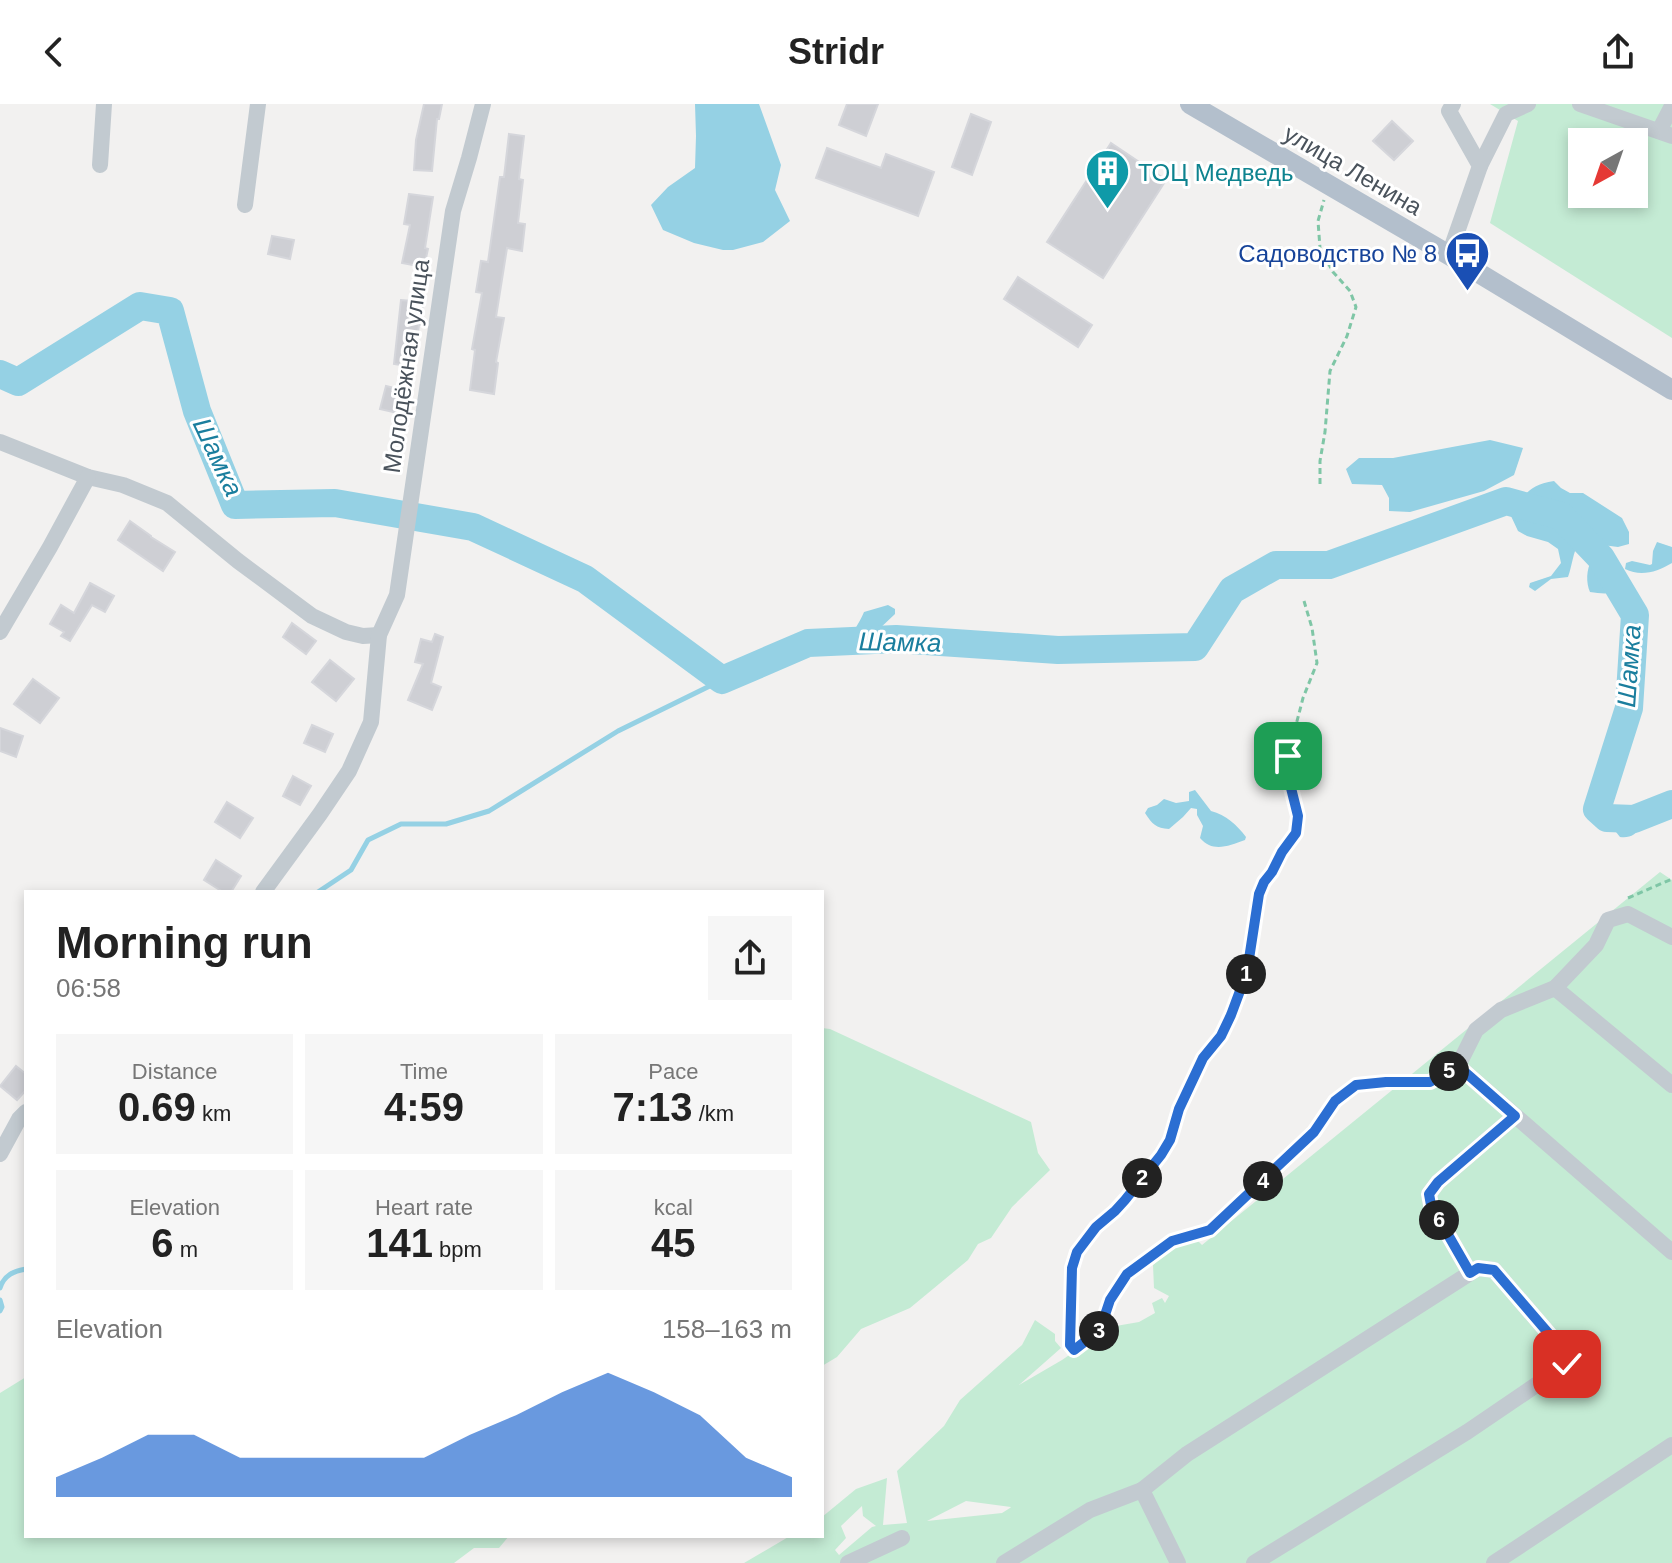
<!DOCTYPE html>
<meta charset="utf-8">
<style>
body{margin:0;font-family:Arial,sans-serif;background:#f6f6f6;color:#222;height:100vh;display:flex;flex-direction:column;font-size:30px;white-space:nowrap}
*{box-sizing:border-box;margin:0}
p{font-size:26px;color:#767676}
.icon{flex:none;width:44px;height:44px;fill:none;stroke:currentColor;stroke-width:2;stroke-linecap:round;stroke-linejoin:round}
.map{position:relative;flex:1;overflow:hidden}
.side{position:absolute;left:24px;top:786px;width:800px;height:648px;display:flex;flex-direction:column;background:#fff;border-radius:0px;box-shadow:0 4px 12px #0003}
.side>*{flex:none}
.needle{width:52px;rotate:220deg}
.controls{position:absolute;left:1568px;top:24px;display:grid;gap:16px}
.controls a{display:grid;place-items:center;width:80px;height:80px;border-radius:0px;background:#fff;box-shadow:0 4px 12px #0003;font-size:40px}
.pin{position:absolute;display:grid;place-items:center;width:68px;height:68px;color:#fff;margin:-34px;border-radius:16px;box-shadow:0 4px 12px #0006}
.km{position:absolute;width:40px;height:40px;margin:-20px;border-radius:50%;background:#222;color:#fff;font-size:22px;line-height:40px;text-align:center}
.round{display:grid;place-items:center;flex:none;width:84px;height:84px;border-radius:0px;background:#f6f6f6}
.summary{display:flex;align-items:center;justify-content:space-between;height:136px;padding:0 32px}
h1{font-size:44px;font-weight:600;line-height:60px}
.figures{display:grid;grid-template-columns:repeat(3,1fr);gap:12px;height:136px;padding:8px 32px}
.figures div{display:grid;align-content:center;border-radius:0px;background:#f6f6f6;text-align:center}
.figures b{font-size:40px;font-weight:600}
.figures small{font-size:22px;font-weight:400}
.figures p{font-size:22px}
.chart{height:224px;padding:16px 32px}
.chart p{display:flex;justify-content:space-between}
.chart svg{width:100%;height:144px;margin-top:8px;fill:#2b6ed2;opacity:.7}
header{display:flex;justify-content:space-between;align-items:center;height:104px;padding:0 32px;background:#fff;font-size:36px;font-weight:600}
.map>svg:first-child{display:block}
</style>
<header><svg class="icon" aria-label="back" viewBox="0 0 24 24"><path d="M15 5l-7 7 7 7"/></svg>Stridr<svg class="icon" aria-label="share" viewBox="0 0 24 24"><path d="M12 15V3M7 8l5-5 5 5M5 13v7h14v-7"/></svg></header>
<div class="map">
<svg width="1672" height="1459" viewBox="0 0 1672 1459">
<rect width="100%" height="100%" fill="#f2f1f0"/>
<g fill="#c4ebd4" fill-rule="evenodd">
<path d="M1490,0H1672V234L1490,119L1518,17ZM1582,38H1634V90H1582Z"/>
<path d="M1660,768L1672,776V1459H744L790,1432H822V1413L856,1385L887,1374L883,1421L907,1419L897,1367L944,1322L960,1296L1022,1241L1035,1216L1055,1230V1237L1061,1244L1019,1281L1062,1256L1110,1223L1139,1218L1155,1209L1152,1199L1162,1194L1165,1199L1169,1192L1154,1184L1153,1161L1170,1144L1198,1137L1202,1141ZM966,1397L1011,1403L1010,1404L1002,1409L927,1417ZM862,1402L863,1412L876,1422L872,1423L839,1451L835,1446L846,1434L841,1422Z"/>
<polygon points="822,924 830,925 1031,1018 1038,1049 1050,1066 1012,1103 991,1134 978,1140 968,1156 910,1204 861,1225 837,1253 822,1262"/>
<polygon points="26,1273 26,1432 509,1432 499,1444 474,1444 454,1459 0,1459 0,1289"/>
</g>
<g fill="#95d1e4">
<polygon points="695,0 759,0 781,61 775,86 790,117 763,138 733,146 723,146 694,139 663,126 651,101 668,83 695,64 696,32"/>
<polygon points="1490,336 1523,344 1514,371 1484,387 1410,408 1389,407 1389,394 1382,381 1352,380 1346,365 1359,354 1393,354"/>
<path d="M1554,377L1561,384L1570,389H1583L1622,414L1629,428V440L1618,443L1579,438C1573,448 1572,462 1568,473L1551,475L1535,487L1529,483L1530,479L1551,472L1561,459L1558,445L1548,438L1527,432L1518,427L1511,412C1524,391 1528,381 1554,377Z"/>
<path d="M1657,438L1672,443V459C1657,468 1641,473 1625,465L1626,459L1632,457L1650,461L1652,460L1653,447Z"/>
<path d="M1592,456L1609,468L1621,469L1623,478C1616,492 1605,490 1590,488C1586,479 1586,465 1592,456Z"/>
<path d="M888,501L895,505V510L877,527L861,530L858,535L859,541L857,543L850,544L847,542C851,530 859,520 864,508Z"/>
<path d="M1195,686L1211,707C1226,711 1237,721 1246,733L1245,736C1228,742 1213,749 1200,734L1203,722L1197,711V705L1191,704L1183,713L1169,725C1156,724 1152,720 1145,709L1148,704L1157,701L1164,695L1176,699L1189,697V688Z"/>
<path d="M1664,693L1672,698C1666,701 1659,702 1654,707C1643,717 1639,736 1620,733L1616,728L1618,718L1621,716L1636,717L1641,713L1643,700L1654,694Z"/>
</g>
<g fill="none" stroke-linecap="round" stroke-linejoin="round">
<g stroke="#95d1e4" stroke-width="5">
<polyline points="318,788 351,766 368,736 401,720 446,720 489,707 618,627 722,576"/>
<path d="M0,1184C4,1171 14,1167 26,1165"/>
<polyline points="0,1196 2,1203 0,1207"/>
</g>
<polyline stroke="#95d1e4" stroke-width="28" points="0,270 18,278 140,202 170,207 197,307 235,401 335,399 473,423 585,475 722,576 808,539 896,535 1058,546 1195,543 1232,486 1276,461 1329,461 1506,397 1561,412 1601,454 1635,511 1629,604 1597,705 1607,714 1634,715 1672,700"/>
</g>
<g fill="#cecfd4" stroke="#d5d6db" stroke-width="2">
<polygon points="424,0 442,0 439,15 437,15 432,67 414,66 416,36"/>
<polygon points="847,0 878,0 866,32 839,21"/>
<polygon points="971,10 991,18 972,71 952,63"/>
<polygon points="1392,17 1413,37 1394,56 1373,37"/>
<polygon points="509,30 524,32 519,75 523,76 518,119 525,120 522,147 507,144 496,213 504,214 496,258 498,259 494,290 470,286 475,246 472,245 482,189 476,188 481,157 488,158 500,73 504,73"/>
<polygon points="1111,39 1166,76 1103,174 1047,138"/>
<polygon points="827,44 881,64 886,50 934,68 918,112 816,74"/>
<polygon points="409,90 433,93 425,144 428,145 424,163 402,159 410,121 404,120"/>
<polygon points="272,132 294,136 290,155 268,150"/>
<polygon points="1018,173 1092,221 1078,243 1004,195"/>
<polygon points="401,196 423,198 421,221 419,221 413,263 394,260"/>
<polygon points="386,282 407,287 402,310 380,305"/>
<polygon points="130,417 151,432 151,433 175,448 163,467 118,436"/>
<polygon points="90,479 114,492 105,508 92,501 70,537 61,532 64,528 50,520 61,501 74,509"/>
<polygon points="292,519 316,537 306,550 283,533"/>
<polygon points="435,530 443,533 431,579 441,583 432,606 408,596 423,560 415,558 421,535 432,538"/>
<polygon points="330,556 354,575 336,597 312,578"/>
<polygon points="33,575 59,594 40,619 14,600"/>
<polygon points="312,621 333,630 325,648 304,639"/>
<polygon points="0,624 23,632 16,653 0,647"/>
<polygon points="293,672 311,682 300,701 283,692"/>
<polygon points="227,698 253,714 240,734 215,718"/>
<polygon points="216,756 241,772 231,788 223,788 204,776"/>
<polygon points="16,962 26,970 26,986 17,996 0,982"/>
</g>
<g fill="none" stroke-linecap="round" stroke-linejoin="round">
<g stroke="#7fc6a6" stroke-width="3" stroke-dasharray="6 4" stroke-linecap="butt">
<polyline points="1320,380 1320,357 1325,328 1330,267 1347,232 1356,203 1350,187 1333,168 1320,144 1318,117 1324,96"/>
<polyline points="1304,497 1312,524 1317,559 1303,594 1288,652 1286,664 1298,712 1296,729 1282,748 1272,768 1264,778 1259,790 1247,868 1231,911 1221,932 1203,954 1179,1005 1170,1036 1125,1096 1115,1107 1096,1123 1077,1148 1072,1164 1070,1241 1074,1246 1100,1226 1110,1196 1127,1170 1172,1137 1210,1126 1314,1028 1335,997 1356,981 1386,978 1430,978 1444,970"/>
<polyline points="1628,794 1672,775"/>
</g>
<g stroke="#c2cad0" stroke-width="16">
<polyline points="1580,0 1672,32"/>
<polyline points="1659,27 1672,2"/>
<polyline points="100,61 104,0"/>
<polyline points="1480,62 1506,10 1528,0"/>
<polyline points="245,101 258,0"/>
<polyline points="1449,151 1480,62 1449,7 1453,0"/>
<polyline points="0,338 88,373 123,381 167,399 238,457 312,512 346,528 363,532 379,531"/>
<polyline points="0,528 50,443 88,373"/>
<polyline points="263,788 320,710 349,667 371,618 379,531 397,491 453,107 469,54 483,0"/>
<polyline points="1672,833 1628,810 1608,816 1596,841 1555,884 1501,906 1476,926 1458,962 1672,1148"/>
<polyline points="1555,884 1672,981"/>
<polyline points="0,1050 19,1015 26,1008"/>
<polyline points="1470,1169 1431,1101 1429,1090 1438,1078 1515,1012"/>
<polyline points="1142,1386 1187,1350 1478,1164 1494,1166 1562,1245 1567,1260 1467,1328 1254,1459"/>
<polyline points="848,1459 902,1434"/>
<polyline points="1004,1459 1090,1406 1142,1386 1178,1459"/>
<polyline points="1494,1459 1672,1341"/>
</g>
<polyline stroke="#b3bfcc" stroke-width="20" points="1190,0 1449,151 1672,286"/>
</g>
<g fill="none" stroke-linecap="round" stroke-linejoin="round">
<defs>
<polyline id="route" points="1288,652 1286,664 1298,712 1296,729 1282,748 1272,768 1264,778 1259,790 1247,868 1231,911 1221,932 1203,954 1179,1005 1170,1036 1161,1051 1125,1096 1115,1107 1096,1123 1077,1148 1072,1164 1070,1241 1074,1246 1100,1226 1110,1196 1127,1170 1172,1137 1210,1126 1314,1028 1335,997 1356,981 1386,978 1430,978 1458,962 1515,1012 1438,1078 1429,1090 1431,1101 1470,1169 1478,1164 1494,1166 1562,1245 1567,1260"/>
</defs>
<use href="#route" stroke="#fff" stroke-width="16"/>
<use href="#route" stroke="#2b6ed2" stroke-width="10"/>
</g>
<defs>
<symbol id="building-pin" viewBox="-11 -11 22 30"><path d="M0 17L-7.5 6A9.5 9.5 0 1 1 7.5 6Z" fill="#0f9aa8" stroke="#fff"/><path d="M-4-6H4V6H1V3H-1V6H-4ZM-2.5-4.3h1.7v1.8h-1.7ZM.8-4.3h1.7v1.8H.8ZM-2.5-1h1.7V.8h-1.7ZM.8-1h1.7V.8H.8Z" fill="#fff"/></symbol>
<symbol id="bus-pin" viewBox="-11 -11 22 30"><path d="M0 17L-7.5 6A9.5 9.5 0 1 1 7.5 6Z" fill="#1a4fb4" stroke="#fff"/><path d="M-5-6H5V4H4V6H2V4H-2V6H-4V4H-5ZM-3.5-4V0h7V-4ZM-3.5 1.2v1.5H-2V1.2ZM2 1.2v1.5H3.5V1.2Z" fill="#fff"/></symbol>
</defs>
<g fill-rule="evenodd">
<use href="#building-pin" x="1082" y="42" width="51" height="69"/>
<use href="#bus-pin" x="1442" y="124" width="51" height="69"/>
</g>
<g text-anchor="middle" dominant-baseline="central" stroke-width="6" stroke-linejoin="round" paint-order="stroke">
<g font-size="24" fill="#4a535c" stroke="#fff">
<text transform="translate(1353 66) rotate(30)">улица Ленина</text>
<text transform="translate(406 262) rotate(-82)">Молодёжная улица</text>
</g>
<g font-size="24" fill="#0d838f" stroke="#fff" text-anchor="start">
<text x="1138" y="68">ТОЦ Медведь</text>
</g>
<g font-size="24" fill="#164399" stroke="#fff" text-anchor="end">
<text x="1437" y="149">Садоводство № 8</text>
</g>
<g font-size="26" font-style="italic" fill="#1a7e9e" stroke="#fff">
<text transform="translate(218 353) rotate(65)">Шамка</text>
<text transform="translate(900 538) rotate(1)">Шамка</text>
<text transform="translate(1629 562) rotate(-86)">Шамка</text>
</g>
</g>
</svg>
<div class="controls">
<a><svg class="needle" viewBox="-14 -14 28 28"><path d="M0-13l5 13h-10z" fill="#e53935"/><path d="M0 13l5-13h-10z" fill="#767676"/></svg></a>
</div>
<div class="pin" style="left:1288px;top:652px;background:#1e9e55"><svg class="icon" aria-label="arrive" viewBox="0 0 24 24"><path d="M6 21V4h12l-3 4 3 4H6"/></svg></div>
<div class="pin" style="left:1567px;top:1260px;background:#d93025"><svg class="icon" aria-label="check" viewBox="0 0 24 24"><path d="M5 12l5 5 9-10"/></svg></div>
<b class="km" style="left:1246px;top:870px">1</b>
<b class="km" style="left:1142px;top:1074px">2</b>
<b class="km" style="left:1099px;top:1227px">3</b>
<b class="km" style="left:1263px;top:1077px">4</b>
<b class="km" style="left:1449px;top:967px">5</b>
<b class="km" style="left:1439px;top:1116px">6</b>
<section class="side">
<div class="summary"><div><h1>Morning run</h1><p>06:58</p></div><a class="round"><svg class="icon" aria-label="share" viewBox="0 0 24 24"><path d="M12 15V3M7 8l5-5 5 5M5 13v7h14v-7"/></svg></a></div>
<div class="figures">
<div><p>Distance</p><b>0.69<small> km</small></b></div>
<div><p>Time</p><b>4:59</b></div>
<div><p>Pace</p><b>7:13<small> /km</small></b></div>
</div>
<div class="figures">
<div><p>Elevation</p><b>6<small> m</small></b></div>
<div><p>Heart rate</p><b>141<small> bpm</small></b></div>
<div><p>kcal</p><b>45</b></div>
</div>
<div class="chart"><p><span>Elevation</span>158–163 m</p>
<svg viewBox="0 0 160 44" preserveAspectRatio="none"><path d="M0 44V38L10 32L20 25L30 25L40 32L50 32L60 32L70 32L80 32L90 25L100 19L110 12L120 6L130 12L140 19L150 32L160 38V44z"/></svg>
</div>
</section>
</div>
